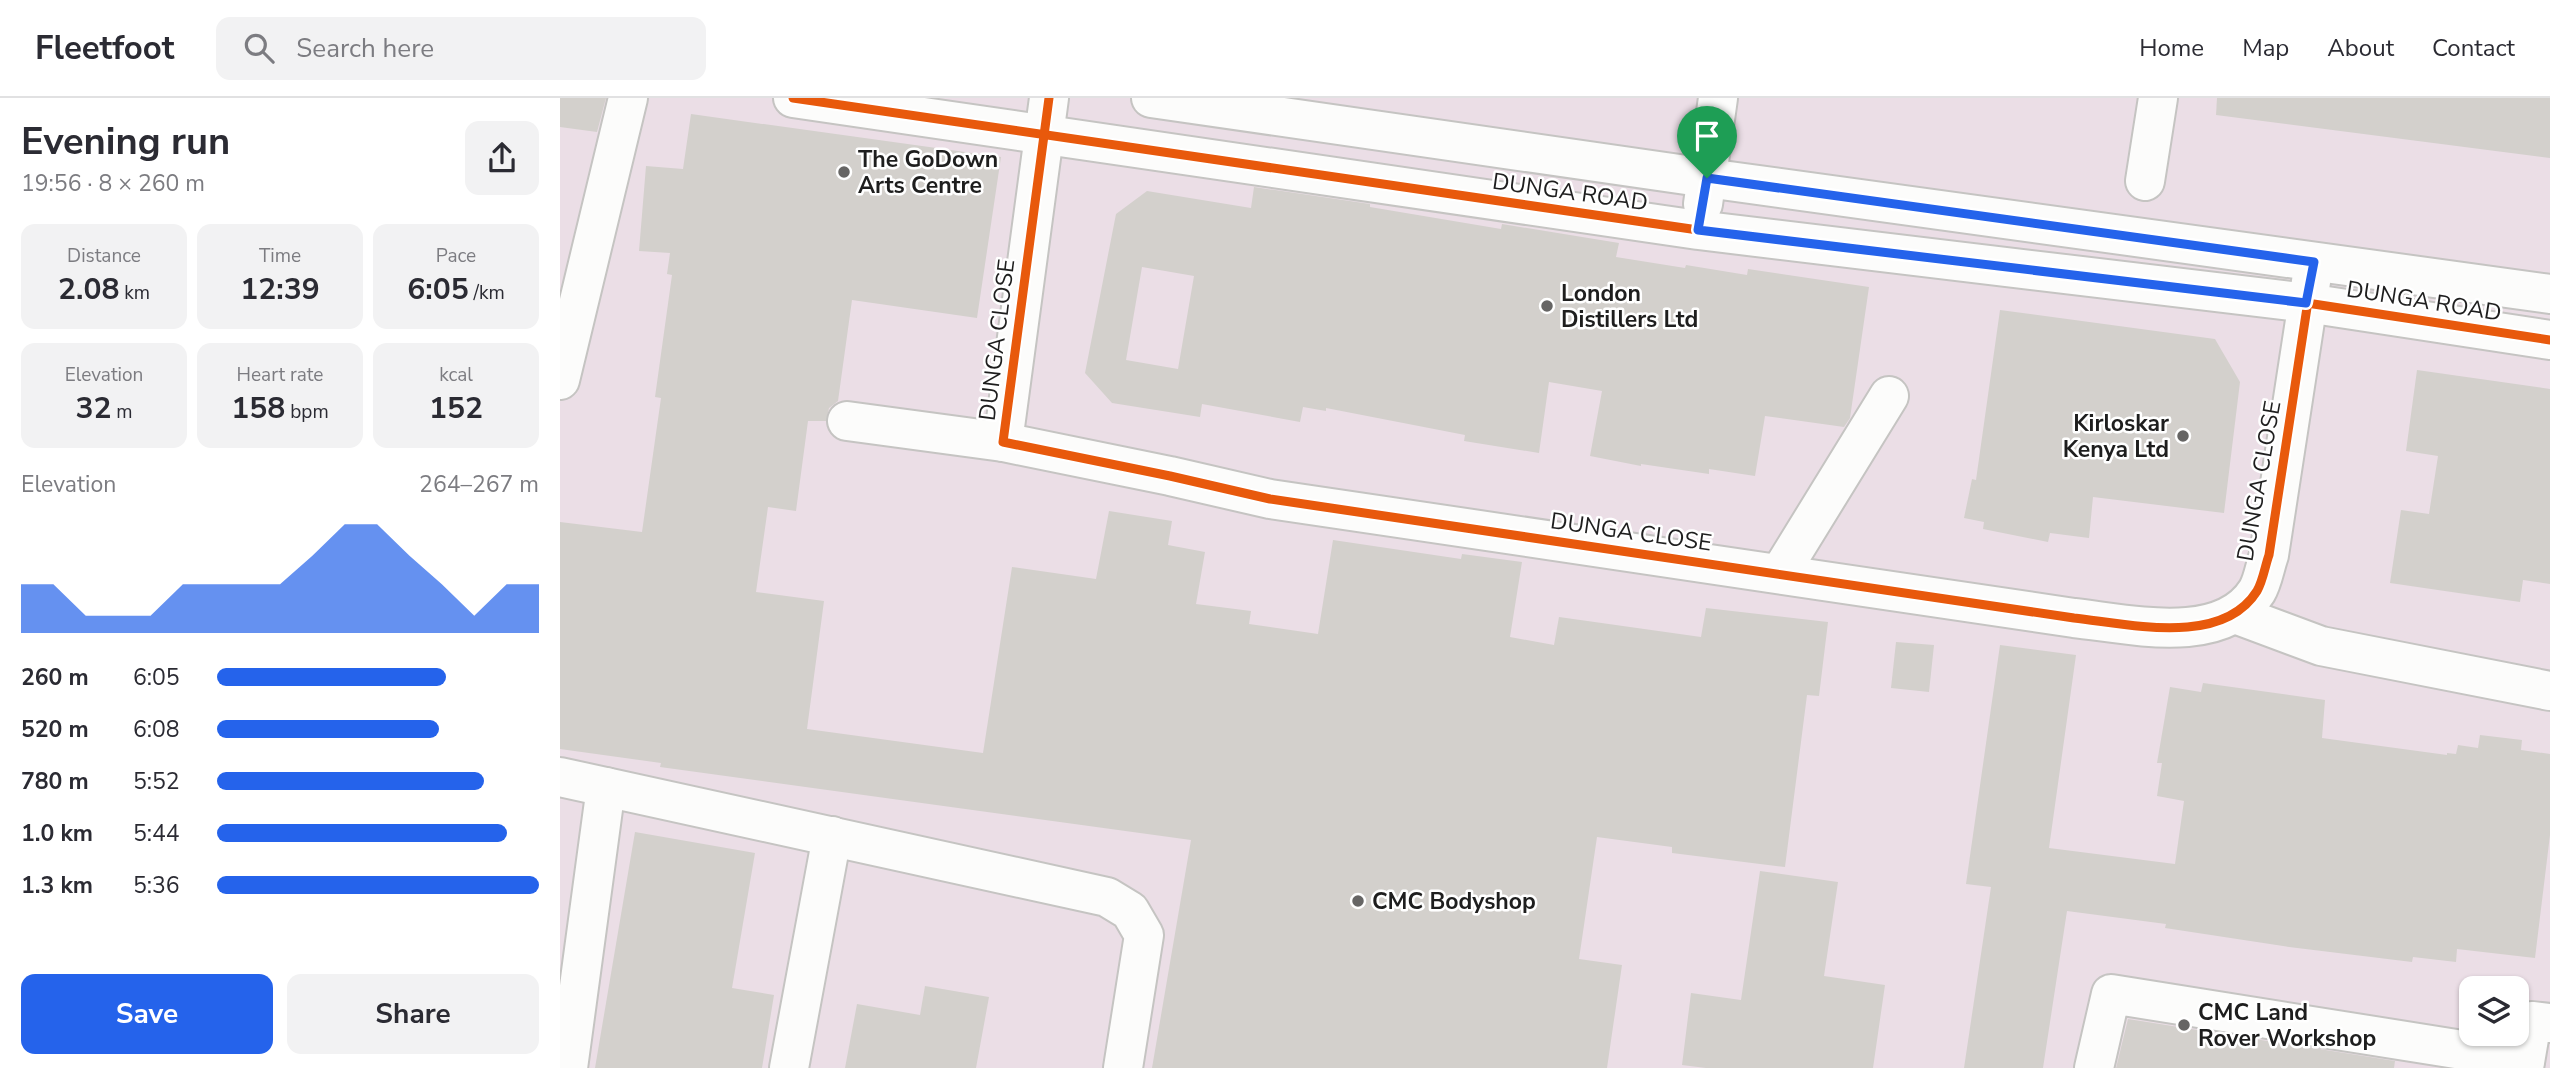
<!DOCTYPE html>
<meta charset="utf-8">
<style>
body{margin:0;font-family:"Nunito Sans",sans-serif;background:#f2f2f3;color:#2b2b33;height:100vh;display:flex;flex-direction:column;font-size:26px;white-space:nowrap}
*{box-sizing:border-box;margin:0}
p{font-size:23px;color:#7c7c81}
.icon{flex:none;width:38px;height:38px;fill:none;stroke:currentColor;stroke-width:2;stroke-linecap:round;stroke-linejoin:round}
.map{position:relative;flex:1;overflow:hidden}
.sheet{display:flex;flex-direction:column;background:#fff;width:560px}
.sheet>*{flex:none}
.fabs{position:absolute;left:1899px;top:878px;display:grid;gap:14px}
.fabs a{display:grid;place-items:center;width:70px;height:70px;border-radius:14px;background:#fff;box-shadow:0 2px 5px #0004;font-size:35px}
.pin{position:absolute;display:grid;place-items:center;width:60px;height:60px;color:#fff;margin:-72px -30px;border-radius:50% 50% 50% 0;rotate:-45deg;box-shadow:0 0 7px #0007}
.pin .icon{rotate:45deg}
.round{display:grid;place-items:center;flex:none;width:74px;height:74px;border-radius:14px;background:#f2f2f3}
.overview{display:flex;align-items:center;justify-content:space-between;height:119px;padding:0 21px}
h1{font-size:38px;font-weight:700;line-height:52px}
.metrics{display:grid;grid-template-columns:repeat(3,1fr);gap:10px;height:119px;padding:7px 21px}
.metrics div{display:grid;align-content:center;border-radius:14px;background:#f2f2f3;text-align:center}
.metrics b{font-size:30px;font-weight:700}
.metrics small{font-size:19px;font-weight:400}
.metrics p{font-size:19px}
.chart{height:196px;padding:14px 21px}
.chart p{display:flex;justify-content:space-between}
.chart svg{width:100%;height:126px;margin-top:7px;fill:#2563eb;opacity:.7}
.cta{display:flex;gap:14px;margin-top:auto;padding:14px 21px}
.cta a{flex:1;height:80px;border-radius:14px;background:#2563eb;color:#fff;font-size:28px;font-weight:700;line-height:80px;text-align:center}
.cta a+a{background:#f2f2f3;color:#2b2b33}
ul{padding:0 21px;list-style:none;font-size:23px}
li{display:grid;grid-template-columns:112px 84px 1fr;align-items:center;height:52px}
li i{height:18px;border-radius:9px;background:#2563eb}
header{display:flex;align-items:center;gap:42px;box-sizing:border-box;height:98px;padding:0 35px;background:#fff;border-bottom:2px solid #e1e1e2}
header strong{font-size:33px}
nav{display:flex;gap:38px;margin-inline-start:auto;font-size:24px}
.search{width:490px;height:63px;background:#f2f2f3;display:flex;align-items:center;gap:18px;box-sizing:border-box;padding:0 24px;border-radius:14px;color:#7c7c81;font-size:26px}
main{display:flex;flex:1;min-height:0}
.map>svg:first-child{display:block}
</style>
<header>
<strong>Fleetfoot</strong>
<div class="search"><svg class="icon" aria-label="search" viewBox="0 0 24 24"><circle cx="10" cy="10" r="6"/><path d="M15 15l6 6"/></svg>Search here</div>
<nav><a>Home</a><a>Map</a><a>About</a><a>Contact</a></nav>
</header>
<main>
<section class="sheet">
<div class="overview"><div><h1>Evening run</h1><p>19:56 · 8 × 260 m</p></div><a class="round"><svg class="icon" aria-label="share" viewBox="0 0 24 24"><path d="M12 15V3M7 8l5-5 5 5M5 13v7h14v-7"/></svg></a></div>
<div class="metrics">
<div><p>Distance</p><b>2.08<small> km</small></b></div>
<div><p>Time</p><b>12:39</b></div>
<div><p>Pace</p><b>6:05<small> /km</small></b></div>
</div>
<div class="metrics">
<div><p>Elevation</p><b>32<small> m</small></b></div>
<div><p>Heart rate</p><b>158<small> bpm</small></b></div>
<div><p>kcal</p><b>152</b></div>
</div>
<div class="chart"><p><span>Elevation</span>264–267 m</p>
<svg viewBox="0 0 160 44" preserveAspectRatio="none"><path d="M0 44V27L10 27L20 38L30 38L40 38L50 27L60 27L70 27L80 27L90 17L100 6L110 6L120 17L130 27L140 38L150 27L160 27V44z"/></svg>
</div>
<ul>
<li><b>260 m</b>6:05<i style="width:71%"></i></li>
<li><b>520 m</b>6:08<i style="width:69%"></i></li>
<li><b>780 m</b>5:52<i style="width:83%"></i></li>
<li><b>1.0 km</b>5:44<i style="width:90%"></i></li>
<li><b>1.3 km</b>5:36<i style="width:100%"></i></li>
</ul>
<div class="cta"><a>Save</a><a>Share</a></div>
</section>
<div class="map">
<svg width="1990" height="970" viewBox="0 0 1990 970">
<rect width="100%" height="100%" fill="#eceae6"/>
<path fill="#ebdee6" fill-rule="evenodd" d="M0,0H1990V970H0ZM1911,891H1956V936H1911Z"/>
<g fill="#d3d0cc" fill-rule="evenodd">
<polygon points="0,0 46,0 37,34 0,29"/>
<polygon points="1657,0 1990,0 1990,60 1656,17"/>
<polygon points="131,16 441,59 417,220 292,202 278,303 269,310 266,323 248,323 236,413 208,409 196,494 264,503 247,631 423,655 452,469 536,481 549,413 612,423 608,447 645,454 636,506 691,513 689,526 758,536 773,442 901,461 902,456 962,464 950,539 994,547 999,519 1141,539 1146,510 1268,524 1259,598 1247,597 1225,769 1112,755 1112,749 1037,739 1019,861 1062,867 1047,970 592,970 631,742 100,669 101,665 0,651 0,424 82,434 101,300 95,299 112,177 107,176 110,155 79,153 86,68 123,71"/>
<path d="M694,89L810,106V109L941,131L942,126L1059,145L1056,159L1125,170L1126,167L1187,177L1188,171L1309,189L1290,320L1284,329L1205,318L1195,378L1149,371V376L1081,366V368L1030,358L1042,293L989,284L979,355L904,343L905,337L766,310V313L743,309L740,324L642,306L640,319L552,305L525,275L556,116L587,93L691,110ZM582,169L634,178L618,271L566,262Z"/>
<polygon points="1440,212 1655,241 1680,284 1664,415 1533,399 1529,440 1490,435 1488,444 1423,431 1424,424 1404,420 1412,381 1416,382"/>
<polygon points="1857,272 1990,291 1990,486 1963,482 1960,504 1830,485 1841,412 1869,416 1878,358 1846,353"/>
<polygon points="1336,544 1374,547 1369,594 1331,590"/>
<polygon points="1440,547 1516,557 1489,750 1615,766 1624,703 1597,698 1602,665 1597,665 1610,589 1641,594 1643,585 1765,602 1762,640 1887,657 1887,655 1896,656 1898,647 1918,650 1920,637 1962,642 1961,652 1990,656 1990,737 1975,860 1897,851 1896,864 1853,859 1852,864 1729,849 1605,830 1606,826 1507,813 1483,970 1404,970 1431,789 1406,786"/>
<polygon points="75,734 195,755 172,890 214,897 202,970 35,970"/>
<polygon points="1200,773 1278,784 1264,878 1325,887 1313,970 1146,970 1122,967 1131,895 1181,902"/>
<polygon points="365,888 429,899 416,970 285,970 297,906 360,917"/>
<polygon points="1568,921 1835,963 1834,970 1556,970"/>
</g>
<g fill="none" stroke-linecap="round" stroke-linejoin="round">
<defs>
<g id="minor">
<polyline points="233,0 1138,132 1747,205 1990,242"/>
<path d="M489,0L443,344L610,378L710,401L1514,520C1569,526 1662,549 1697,493C1703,483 1705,468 1709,457L1754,164"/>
<polyline points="591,0 1147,80 1990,196"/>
<polyline points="1585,83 1598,0"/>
<polyline points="1143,106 1158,0"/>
<polyline points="0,282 68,0"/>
<polyline points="287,323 443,344"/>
<polyline points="1220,475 1329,298"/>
<polyline points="1675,516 1761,548 1990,593"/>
<polyline points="0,679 547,799 570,813 584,837 563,970"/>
<polyline points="8,970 46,689"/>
<polyline points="229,970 272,738"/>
<polyline points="1534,970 1551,896 1965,962"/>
<polyline points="1964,970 1972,923 1990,925"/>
</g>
</defs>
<use href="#minor" stroke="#c5c4c2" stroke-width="42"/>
<use href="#minor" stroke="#fcfcfb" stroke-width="38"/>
<defs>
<g id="cycleway">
<polyline points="233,0 1138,132 1747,205 1990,242"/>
<path d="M489,0L443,344L610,378L710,401L1514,520C1569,526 1662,549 1697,493C1703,483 1705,468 1709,457L1754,164"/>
</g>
</defs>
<use href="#cycleway" stroke="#fff" stroke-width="13"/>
<use href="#cycleway" stroke="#e8590c" stroke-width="9"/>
</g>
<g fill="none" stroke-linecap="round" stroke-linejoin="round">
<defs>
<polygon id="route" points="1147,80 1754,164 1746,205 1138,132"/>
</defs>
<use href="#route" stroke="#fff" stroke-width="14"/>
<use href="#route" stroke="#2563eb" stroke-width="9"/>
</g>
<g fill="#666564" stroke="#fff" stroke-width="2.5">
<circle cx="284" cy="74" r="7"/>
<circle cx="987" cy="208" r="7"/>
<circle cx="1623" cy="338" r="7"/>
<circle cx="798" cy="803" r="7"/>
<circle cx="1624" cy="927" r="7"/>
</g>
<g text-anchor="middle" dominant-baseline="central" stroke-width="5" stroke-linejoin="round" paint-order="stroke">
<g font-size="23" font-weight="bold" fill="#1e1e1e" stroke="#fff" text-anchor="start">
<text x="298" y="61">The GoDown<tspan x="298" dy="26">Arts Centre</tspan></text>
<text x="1001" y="195">London<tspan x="1001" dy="26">Distillers Ltd</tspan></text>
<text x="1609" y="325" text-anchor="end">Kirloskar<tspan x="1609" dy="26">Kenya Ltd</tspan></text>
<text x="812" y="803">CMC Bodyshop</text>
<text x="1638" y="914">CMC Land<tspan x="1638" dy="26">Rover Workshop</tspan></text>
</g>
<g font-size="23" fill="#1e1e1e" stroke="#fff">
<text transform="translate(1010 94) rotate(8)">DUNGA ROAD</text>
<text transform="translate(1864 203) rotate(9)">DUNGA ROAD</text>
<text transform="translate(437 242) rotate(-83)">DUNGA CLOSE</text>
<text transform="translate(1699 383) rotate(-80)">DUNGA CLOSE</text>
<text transform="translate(1071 434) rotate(8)">DUNGA CLOSE</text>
</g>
</g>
</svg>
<div class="fabs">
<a><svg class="icon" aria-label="layers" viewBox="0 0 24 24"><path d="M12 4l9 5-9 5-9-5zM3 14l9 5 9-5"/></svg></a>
</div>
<div class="pin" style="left:1147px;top:80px;background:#1e9e55"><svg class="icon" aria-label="arrive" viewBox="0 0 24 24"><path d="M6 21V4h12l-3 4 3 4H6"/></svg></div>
</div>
</main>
